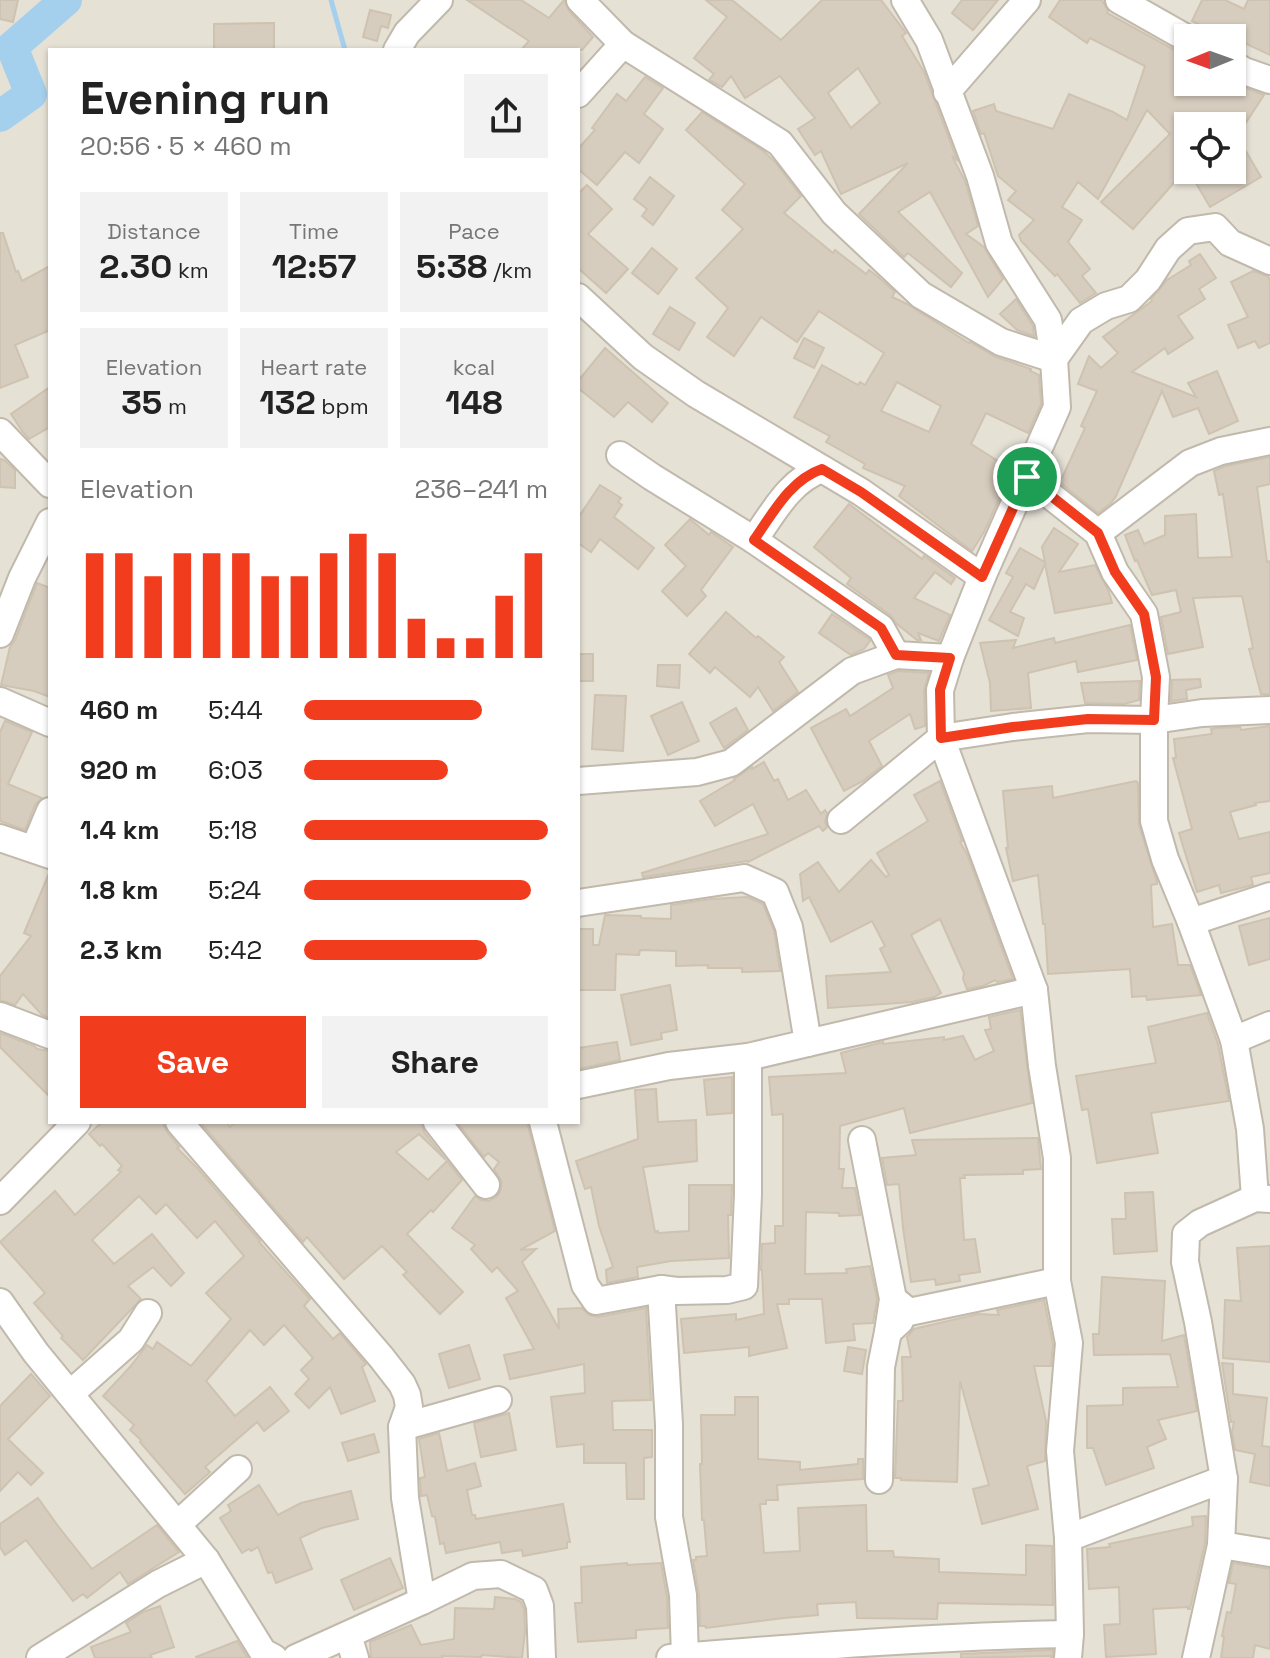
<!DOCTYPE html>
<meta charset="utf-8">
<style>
body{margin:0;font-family:"Space Grotesk",sans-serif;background:#f2f2f2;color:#222;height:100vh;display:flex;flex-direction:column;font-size:30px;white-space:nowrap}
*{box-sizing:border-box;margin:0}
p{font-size:26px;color:#767676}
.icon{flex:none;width:44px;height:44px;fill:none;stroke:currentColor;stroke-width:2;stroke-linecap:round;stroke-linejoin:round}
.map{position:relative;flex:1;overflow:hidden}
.side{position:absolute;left:48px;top:48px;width:532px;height:1076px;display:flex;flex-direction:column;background:#fff;border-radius:0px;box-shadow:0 2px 6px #0004}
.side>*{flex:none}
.needle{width:52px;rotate:269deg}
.controls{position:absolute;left:1174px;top:24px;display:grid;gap:16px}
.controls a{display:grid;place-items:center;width:72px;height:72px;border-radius:0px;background:#fff;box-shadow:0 2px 6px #0004;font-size:40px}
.pin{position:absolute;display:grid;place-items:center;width:68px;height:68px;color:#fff;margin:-34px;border:4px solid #fff;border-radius:50%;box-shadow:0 2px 8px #0007}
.round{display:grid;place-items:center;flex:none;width:84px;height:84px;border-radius:0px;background:#f2f2f2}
.overview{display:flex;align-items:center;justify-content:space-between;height:136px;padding:0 32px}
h1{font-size:44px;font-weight:700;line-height:60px}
.figures{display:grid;grid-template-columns:repeat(3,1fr);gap:12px;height:136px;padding:8px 32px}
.figures div{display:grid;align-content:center;border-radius:0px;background:#f2f2f2;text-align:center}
.figures b{font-size:34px;font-weight:700}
.figures small{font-size:22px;font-weight:400}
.figures p{font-size:22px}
.chart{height:224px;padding:16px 32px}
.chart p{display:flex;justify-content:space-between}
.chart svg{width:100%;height:144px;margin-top:8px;stroke:#f23c1e;stroke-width:6}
.button{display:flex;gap:16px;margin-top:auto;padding:16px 32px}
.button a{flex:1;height:92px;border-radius:0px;background:#f23c1e;color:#fff;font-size:32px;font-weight:700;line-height:92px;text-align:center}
.button a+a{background:#f2f2f2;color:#222}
ul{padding:0 32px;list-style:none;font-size:26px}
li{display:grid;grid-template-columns:128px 96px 1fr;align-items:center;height:60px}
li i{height:20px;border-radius:10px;background:#f23c1e}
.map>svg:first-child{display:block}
</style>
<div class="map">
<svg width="1270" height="1658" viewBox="0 0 1270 1658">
<rect width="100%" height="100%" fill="#f3efe6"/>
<path fill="#e6e1d5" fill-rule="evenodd" d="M0,0H1270V1658H0ZM1188,38H1232V82H1188ZM50,50H578V1122H50ZM1188,126H1232V170H1188Z"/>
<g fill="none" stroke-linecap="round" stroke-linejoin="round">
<polyline stroke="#a5d0ed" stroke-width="5" points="331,0 345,50"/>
<polyline stroke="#a5d0ed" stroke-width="32" points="0,116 31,94 12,47 66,0"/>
</g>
<g fill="#d7cdbf" stroke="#cec2b0" stroke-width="2" fill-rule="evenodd">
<polygon points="0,0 18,0 13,22 0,19"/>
<polygon points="467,0 521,0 549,18 564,0 569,11 593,37 582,50 521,50 529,41"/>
<path d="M706,0H732L781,40L822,0H881L906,33L902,36L924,72L957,160L952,156L965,181L978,226L966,234L984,247L1003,279L988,297L930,192L898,212L962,273L951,287L908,253L904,257L859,214L908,163L841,194L821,151L815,155L798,129L815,118L780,76L745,98L731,76L722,87L709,80L714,74L694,58L727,17ZM858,68L880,103L851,128L828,93Z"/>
<polygon points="962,0 998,0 973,30 952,13"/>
<polygon points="1060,0 1102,0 1108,11 1107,13 1180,53 1188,55 1188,82 1231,82 1264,95 1241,130 1235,126 1188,126 1188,167 1133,229 1101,202 1170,134 1147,110 1098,199 1078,182 1062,207 1082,220 1068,242 1090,269 1082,276 1096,293 1080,303 1057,274 1055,276 1021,241 1019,235 1034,220 1008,200 1016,191 998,176 984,133 981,134 973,111 994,104 996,111 1053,129 1069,94 1113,112 1127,120 1145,66 1090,38 1087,43 1049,17"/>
<polygon points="1202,0 1225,0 1244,9 1248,0 1270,0 1270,55 1221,32 1220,35 1192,21"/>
<polygon points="370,10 391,15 388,28 381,26 377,41 363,37"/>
<polygon points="274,23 274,50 214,50 214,24"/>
<polygon points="645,77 663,88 644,114 663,129 639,163 625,152 597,185 578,169 578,149 595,130 592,128 617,94 626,101"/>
<path d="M702,112L762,150L775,162L801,196L784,213L833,253L835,250L866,274L869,270L877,276L895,292L892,297L907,304L969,343L970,342L996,357L1031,369L1030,371L1039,375L1041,404L1028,433L986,413L971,444L1012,470L984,532L972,551L899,496L905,486L863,468L865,464L826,442L830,436L794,417L822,365L858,385L860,382L865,385L884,353L819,311L797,342L761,317L734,356L707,337L728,308L696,278L743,229L722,210L745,184L686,130ZM897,382L941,406L929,432L881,411Z"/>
<polygon points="1244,148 1261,177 1210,207 1193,178 1206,170 1232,170 1232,155"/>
<polygon points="650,177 674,196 653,225 642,216 647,209 634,199"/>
<polygon points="587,185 612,209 588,234 628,269 606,293 578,268 578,194"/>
<polygon points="0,233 3,233 16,272 18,271 22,281 50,266 50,330 15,345 28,377 0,388"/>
<polygon points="652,248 677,269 658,294 632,273"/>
<polygon points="1200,254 1216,278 1199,289 1205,299 1178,316 1193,338 1168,354 1165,348 1132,372 1196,397 1188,383 1217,371 1238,421 1209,434 1198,408 1173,417 1162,391 1116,496 1111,503 1098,513 1057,480 1059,476 1062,478 1085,428 1081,426 1097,391 1078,384 1089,356 1101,368 1118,353 1103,337 1152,301 1151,299 1167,280 1191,265 1189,261"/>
<polygon points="1253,271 1268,276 1270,281 1270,343 1259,348 1255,341 1238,348 1228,325 1248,317 1231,282"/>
<polygon points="1016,299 1033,326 1034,336 1017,330 1000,314"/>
<polygon points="670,307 695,323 679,350 653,334"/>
<polygon points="804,338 824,348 814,368 794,358"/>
<polygon points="605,348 668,403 652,422 628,402 614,417 578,388 578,381"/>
<polygon points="50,387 50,427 29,439 22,431 11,414"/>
<polygon points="1270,457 1270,484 1257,487 1267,562 1270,561 1270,694 1261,694 1249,649 1253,648 1242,596 1193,598 1203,647 1168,654 1161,617 1181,612 1176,590 1152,595 1137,560 1135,561 1125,535 1138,530 1144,544 1165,535 1165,516 1196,514 1198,558 1232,557 1223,494 1219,495 1214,471 1226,466"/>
<polygon points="0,459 4,460 15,470 15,488 0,487"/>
<polygon points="600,485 621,498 618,502 622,505 614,517 654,548 638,569 600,539 591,552 578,543 578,518"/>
<polygon points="849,504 922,559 924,556 955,578 951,584 935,572 914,598 950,615 939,641 918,633 921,640 917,640 897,624 890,615 847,584 851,578 814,547"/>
<polygon points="690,519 709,535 711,532 733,547 701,590 706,596 687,616 662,591 686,566 665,545"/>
<polygon points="1054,528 1078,544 1059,572 1095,565 1109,592 1112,603 1055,613 1045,564 1034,589 1026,584 1010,612 1024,618 1018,636 989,620 1013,577 1006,573 1020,548 1045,562 1042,547"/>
<polygon points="37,583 50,588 50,697 34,691 1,685 10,647 15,640"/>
<polygon points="726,612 756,638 758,636 784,657 779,662 798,692 773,711 758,687 750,697 715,667 710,673 689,654"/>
<polygon points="832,614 869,639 870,641 864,649 851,655 819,633"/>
<polygon points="1130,625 1137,660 1078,672 1076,661 1028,673 1031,708 991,711 990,683 980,643 1016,640 1013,648 1054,638 1055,643"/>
<rect x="578" y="654" width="15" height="27"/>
<polygon points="658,665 680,665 679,688 657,686"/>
<polygon points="898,671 929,673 924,690 925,726 915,729 910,714 869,741 882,766 863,781 844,791 811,728 846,709 850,716 893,688 888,675"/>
<polygon points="1200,679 1201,687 1186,690 1187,699 1171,701 1172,680"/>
<polygon points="1140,681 1139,700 1124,704 1085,703 1081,683"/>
<polygon points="595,695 626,696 623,751 592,749"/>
<polygon points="682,702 699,741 668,755 651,716"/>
<polygon points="736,708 748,730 724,748 710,723"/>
<polygon points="5,721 32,732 8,784 42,798 35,805 25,830 0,821 0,732"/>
<polygon points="1270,726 1270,801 1255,803 1256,805 1230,812 1239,839 1270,832 1270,873 1251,877 1253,885 1221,893 1219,885 1197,892 1179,833 1192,829 1173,758 1176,758 1174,739 1212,734 1211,729 1216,728 1240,727 1241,730"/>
<polygon points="764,762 774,781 778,779 788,800 806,790 821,814 825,810 827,813 825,822 827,827 823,831 819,826 748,862 747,861 643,877 642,873 768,834 753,804 715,826 700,801 735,780 734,779 752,767 752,769"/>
<polygon points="940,781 962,841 960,842 967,854 1013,979 997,982 995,980 983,986 967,989 963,979 964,973 940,919 911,935 941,993 934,997 912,1002 828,1008 826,976 891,972 880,949 885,946 872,921 831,942 809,897 803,901 800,874 818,862 839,892 871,860 886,877 889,875 877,853 928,821 914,795"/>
<polygon points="1136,781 1138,783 1139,825 1157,882 1157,884 1151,885 1153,927 1172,924 1178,965 1190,965 1201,995 1147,1000 1146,996 1132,997 1130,969 1048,974 1045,924 1043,924 1038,875 1013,881 1006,848 1008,848 1003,791 1052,786 1053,798"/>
<polygon points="50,871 50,1018 42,1015 23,994 15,1005 0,1000 0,976 31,936 24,933"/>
<polygon points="747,897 763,904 774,931 780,971 742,972 742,968 708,968 708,965 676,966 676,951 640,950 639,955 616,954 615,990 578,990 578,929 593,929 593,945 599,945 605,915 641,916 641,918 671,919 671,905 711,899"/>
<polygon points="1270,918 1270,959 1249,965 1239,926"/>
<polygon points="670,985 677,1030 661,1033 662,1039 631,1045 621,995"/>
<polygon points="1020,1010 1032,1103 910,1133 904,1108 840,1126 839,1169 844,1169 842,1188 855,1188 860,1215 839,1216 839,1213 806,1212 805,1274 847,1273 846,1269 870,1266 877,1299 873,1323 853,1324 855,1340 826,1343 822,1299 789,1299 789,1304 777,1304 787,1348 749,1356 749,1347 684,1353 681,1319 736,1314 736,1320 764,1314 762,1270 761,1270 762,1244 775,1243 775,1226 783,1226 783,1114 772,1115 769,1077 846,1073 841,1053 883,1042 883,1044 944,1037 944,1040 963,1036 975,1060 994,1051 985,1030 991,1029 989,1017"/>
<polygon points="1207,1013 1218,1044 1229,1101 1151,1113 1158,1153 1097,1163 1088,1109 1082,1110 1076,1076 1156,1063 1148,1027"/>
<polygon points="0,1033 34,1046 37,1049 50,1051 50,1097 0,1047"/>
<polygon points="617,1042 620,1060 578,1069 578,1048"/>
<polygon points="732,1077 732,1113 707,1115 704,1080"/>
<polygon points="656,1089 658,1122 696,1120 697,1161 643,1167 655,1232 658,1231 658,1233 689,1231 689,1185 732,1185 731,1215 728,1215 729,1258 671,1261 637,1267 638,1277 607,1283 606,1270 613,1267 599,1226 591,1187 585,1189 576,1161 638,1139 635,1090"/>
<polygon points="102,1122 161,1122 163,1124 167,1132 179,1147 177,1148 198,1169 260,1241 259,1242 310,1299 304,1306 333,1339 340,1333 366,1364 362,1367 375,1401 341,1414 330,1387 309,1408 295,1394 309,1379 301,1370 313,1358 284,1325 264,1345 250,1330 206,1381 235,1416 270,1387 289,1411 264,1431 257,1422 205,1467 210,1472 185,1494 140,1442 141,1440 130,1430 134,1425 103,1396 130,1367 147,1345 153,1349 157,1342 191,1366 231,1319 206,1293 244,1256 215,1221 197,1238 166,1204 156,1214 139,1196 92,1240 114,1264 152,1234 184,1273 171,1286 153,1267 128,1286 141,1299 83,1360 61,1338 63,1336 34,1303 45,1293 0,1242 55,1191 75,1215 121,1172 118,1170 122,1166 102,1144 100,1146 89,1134"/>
<polygon points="200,1122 226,1122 230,1127 235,1122 421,1122 424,1132 446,1160 419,1134 396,1152 428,1180 447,1161 462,1180 433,1212 431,1210 407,1234 463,1292 440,1314 403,1275 407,1272 382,1246 344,1279 307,1237 303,1242"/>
<polygon points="457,1122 527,1122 555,1231 520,1250 536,1249 522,1262 559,1329 558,1309 582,1308 589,1315 598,1317 646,1308 651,1400 612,1401 613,1430 652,1430 652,1457 644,1458 644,1499 627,1499 626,1463 584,1463 584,1444 557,1447 551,1397 585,1393 584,1364 510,1379 504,1355 534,1349 506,1298 518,1291 497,1267 492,1272 471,1249 475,1245 452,1228 475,1196 481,1200 489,1201 496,1197 500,1192 502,1182 494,1169 499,1162 488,1153 484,1157"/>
<polygon points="1038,1138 1041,1169 1023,1170 1023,1174 964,1175 965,1178 960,1178 964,1240 975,1239 980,1272 959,1275 960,1281 936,1285 935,1279 911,1282 903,1228 899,1184 887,1185 882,1158 916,1155 912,1140"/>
<polygon points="1153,1192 1157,1251 1114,1254 1112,1219 1126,1219 1125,1193"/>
<polygon points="1270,1246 1270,1362 1223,1358 1225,1300 1241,1301 1237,1248"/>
<polygon points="1102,1277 1165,1281 1162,1341 1184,1335 1197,1411 1158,1420 1166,1439 1147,1447 1154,1468 1106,1485 1093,1448 1087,1448 1087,1406 1123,1405 1123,1388 1178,1387 1170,1354 1094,1355 1093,1334 1099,1334"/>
<polygon points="1044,1300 1053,1344 1051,1366 1034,1366 1046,1421 1045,1461 1027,1466 1038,1509 982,1524 973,1489 989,1485 960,1381 957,1482 901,1480 901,1478 895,1478 898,1401 903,1401 902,1357 911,1357 907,1337 914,1329 978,1314 999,1315 997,1310"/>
<polygon points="469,1345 480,1379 449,1388 439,1354"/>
<polygon points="848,1347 866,1350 862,1374 844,1371"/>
<polygon points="1222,1363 1233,1364 1233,1394 1267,1398 1262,1446 1270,1447 1270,1486 1250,1482 1255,1454 1235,1450 1232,1432 1234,1422 1231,1422"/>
<polygon points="31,1374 50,1396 8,1439 43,1473 31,1485 18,1472 0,1491 0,1406"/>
<polygon points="735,1397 758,1397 758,1459 800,1462 800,1470 858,1464 858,1459 863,1459 863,1479 777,1485 778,1500 766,1500 766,1504 760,1504 764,1553 800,1551 798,1508 866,1505 867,1551 893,1551 894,1557 939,1559 939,1572 1026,1575 1026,1545 1052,1546 1053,1605 938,1603 937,1619 857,1618 856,1602 817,1604 818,1615 784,1618 706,1628 705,1626 700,1626 699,1594 693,1560 696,1560 696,1557 707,1556 704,1520 702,1520 700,1464 702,1464 701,1415 735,1415"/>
<polygon points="509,1413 516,1450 481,1457 474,1423"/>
<polygon points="439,1433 447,1471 475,1463 481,1486 467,1490 472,1515 475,1515 476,1519 563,1504 570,1542 567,1542 567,1548 523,1556 522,1550 502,1553 500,1542 446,1553 444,1543 440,1544 435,1517 432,1516 427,1495 421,1496 420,1478 425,1477 419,1439"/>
<polygon points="374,1434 379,1452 348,1461 342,1443"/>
<polygon points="259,1485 278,1515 301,1503 351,1491 358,1519 322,1528 300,1538 312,1569 276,1583 272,1572 268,1573 258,1547 251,1551 249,1549 242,1553 220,1518 231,1511 228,1505"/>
<polygon points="38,1498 58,1526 92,1569 157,1525 179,1552 128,1584 120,1572 87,1598 83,1594 73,1601 26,1540 5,1555 0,1547 0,1524"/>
<polygon points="1206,1516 1205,1543 1190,1609 1188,1609 1188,1607 1153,1609 1156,1654 1106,1657 1104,1625 1120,1624 1119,1587 1089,1589 1087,1549 1110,1547 1109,1544 1193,1526 1192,1517"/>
<polygon points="390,1558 403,1588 354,1610 341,1580"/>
<polygon points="627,1563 627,1565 661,1563 667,1597 668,1628 636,1630 636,1638 578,1642 575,1603 582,1603 581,1567"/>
<polygon points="1233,1563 1270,1569 1270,1649 1255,1645 1253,1658 1221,1658 1224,1637 1222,1636 1227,1612 1231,1613 1236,1584 1229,1583"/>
<polygon points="495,1597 515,1599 521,1602 524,1609 525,1632 522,1658 482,1655 481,1657 442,1656 442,1658 371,1658 370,1642 411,1625 421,1645 454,1639 455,1608 494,1609"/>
<polygon points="160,1606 174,1647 150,1655 152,1658 95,1658 91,1647 131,1632 126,1623 143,1612"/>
<polygon points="237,1641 248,1658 196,1658 196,1657"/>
<polygon points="1053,1650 1052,1658 1050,1656 961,1658 961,1654"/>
</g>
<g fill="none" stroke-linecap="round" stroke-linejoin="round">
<defs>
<g id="minor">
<polyline points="580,0 623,44 780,143 834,213 921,295 1001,342 1054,359 1081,321 1106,306 1129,299 1148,280 1168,249 1188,231 1215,227 1230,243 1270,261"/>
<polyline points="905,0 929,40 980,176 999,243 1048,320 1054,359 1057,407 982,577 950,658 940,690 941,738 1034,990 1042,1066 1057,1158 1057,1281 1069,1343 1060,1451 1068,1538 1070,1634 1068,1658"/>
<polyline points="1119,0 1188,39"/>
<polyline points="397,50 407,33 439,0"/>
<polyline points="1232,64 1244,71 1270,80"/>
<polyline points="947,92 1027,0"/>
<polyline points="578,94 623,44"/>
<polyline points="578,297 643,357 696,394 861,492 982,577"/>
<polyline points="0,432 50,484"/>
<polyline points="620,455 652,477 754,540 881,628 896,655"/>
<polyline points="1027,477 1098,533 1115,572 1144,614 1156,677 1154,720 1154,821 1165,859 1191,922 1234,1040 1250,1129 1255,1198"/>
<polyline points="1098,533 1190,463 1221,451 1270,441"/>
<path d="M754,540C773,513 790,480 822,469"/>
<polyline points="0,634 22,578 50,522"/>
<polyline points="0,701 50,723"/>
<polyline points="578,781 697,772 731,763 852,671 896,655 950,658"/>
<polyline points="841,820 941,738 1013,727 1088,719 1154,720 1202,713 1270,710"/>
<polyline points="0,838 50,855"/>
<polyline points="34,849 50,811"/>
<polyline points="578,903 744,878 775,892 789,927 808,1043"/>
<polyline points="1191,922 1270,896"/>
<polyline points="0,1016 50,1035"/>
<polyline points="1234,1040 1270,1025"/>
<polyline points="578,1085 669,1066 748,1057 1034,990"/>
<polyline points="179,1122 381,1357 402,1384 407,1395 409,1407 402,1427 405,1498 422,1601"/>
<polyline points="437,1122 486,1185"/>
<polyline points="543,1122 585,1285 596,1301 661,1289 677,1291 727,1290 744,1286 748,1194 748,1057"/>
<polyline points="862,1140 893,1299 888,1332"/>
<polyline points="0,1201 77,1122"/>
<polyline points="661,1289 669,1424 669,1517 683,1595 685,1657"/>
<polyline points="893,1299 909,1312 1057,1281"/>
<polyline points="0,1302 36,1353 206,1560 263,1652 274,1658"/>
<polyline points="70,1394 131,1340 148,1313"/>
<polyline points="402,1427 498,1400"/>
<polyline points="879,1480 881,1367 888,1332 900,1321"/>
<polyline points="178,1524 238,1469"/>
<polyline points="1068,1538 1224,1479"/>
<polyline points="1221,1545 1270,1553"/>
<polyline points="348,1635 355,1658"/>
<polyline points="40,1658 158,1584 206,1560"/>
<polyline points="296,1658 422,1601 473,1576 501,1574 534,1590 540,1606 542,1658"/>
<path d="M670,1658C803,1647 936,1636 1070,1634"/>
<polyline points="1196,1658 1221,1545 1224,1479 1198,1322 1185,1262 1186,1234 1200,1223 1255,1198 1270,1199"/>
</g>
</defs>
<use href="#minor" stroke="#c1b9ac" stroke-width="30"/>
<use href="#minor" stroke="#fff" stroke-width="26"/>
</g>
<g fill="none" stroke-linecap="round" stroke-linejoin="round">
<defs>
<path id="route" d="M822,469L861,492L982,577L1027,477L1098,533L1115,572L1144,614L1156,677L1154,720L1088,719L1013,727L941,738L940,690L950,658L896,655L881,628L754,540C773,513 790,480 822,469Z"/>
</defs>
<use href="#route" stroke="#fff" stroke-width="16"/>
<use href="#route" stroke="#f23c1e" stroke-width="10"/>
</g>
</svg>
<div class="controls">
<a><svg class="needle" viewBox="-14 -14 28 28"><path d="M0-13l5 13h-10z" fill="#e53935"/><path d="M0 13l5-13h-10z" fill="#767676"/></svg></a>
<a><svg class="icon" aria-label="locate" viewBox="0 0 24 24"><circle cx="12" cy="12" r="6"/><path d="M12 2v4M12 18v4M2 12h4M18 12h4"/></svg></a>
</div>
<div class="pin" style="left:1027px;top:477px;background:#1e9e55"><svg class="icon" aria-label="arrive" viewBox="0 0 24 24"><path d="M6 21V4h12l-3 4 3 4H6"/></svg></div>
<section class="side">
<div class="overview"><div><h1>Evening run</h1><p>20:56 · 5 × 460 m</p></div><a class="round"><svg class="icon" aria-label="share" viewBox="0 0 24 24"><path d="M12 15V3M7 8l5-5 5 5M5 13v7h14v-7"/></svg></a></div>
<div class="figures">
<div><p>Distance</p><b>2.30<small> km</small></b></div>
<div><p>Time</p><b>12:57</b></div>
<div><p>Pace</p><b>5:38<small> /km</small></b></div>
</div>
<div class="figures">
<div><p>Elevation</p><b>35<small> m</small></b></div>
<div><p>Heart rate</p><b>132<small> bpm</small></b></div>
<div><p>kcal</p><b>148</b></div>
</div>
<div class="chart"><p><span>Elevation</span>236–241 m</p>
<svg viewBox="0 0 160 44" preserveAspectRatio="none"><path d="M5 44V12M15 44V12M25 44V19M35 44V12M45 44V12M55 44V12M65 44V19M75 44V19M85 44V12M95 44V6M105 44V12M115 44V32M125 44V38M135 44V38M145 44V25M155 44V12"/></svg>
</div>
<ul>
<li><b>460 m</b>5:44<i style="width:73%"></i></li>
<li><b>920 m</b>6:03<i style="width:59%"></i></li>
<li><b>1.4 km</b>5:18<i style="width:100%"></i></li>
<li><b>1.8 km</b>5:24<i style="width:93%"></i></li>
<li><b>2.3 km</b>5:42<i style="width:75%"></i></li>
</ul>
<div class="button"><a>Save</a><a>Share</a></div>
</section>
</div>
